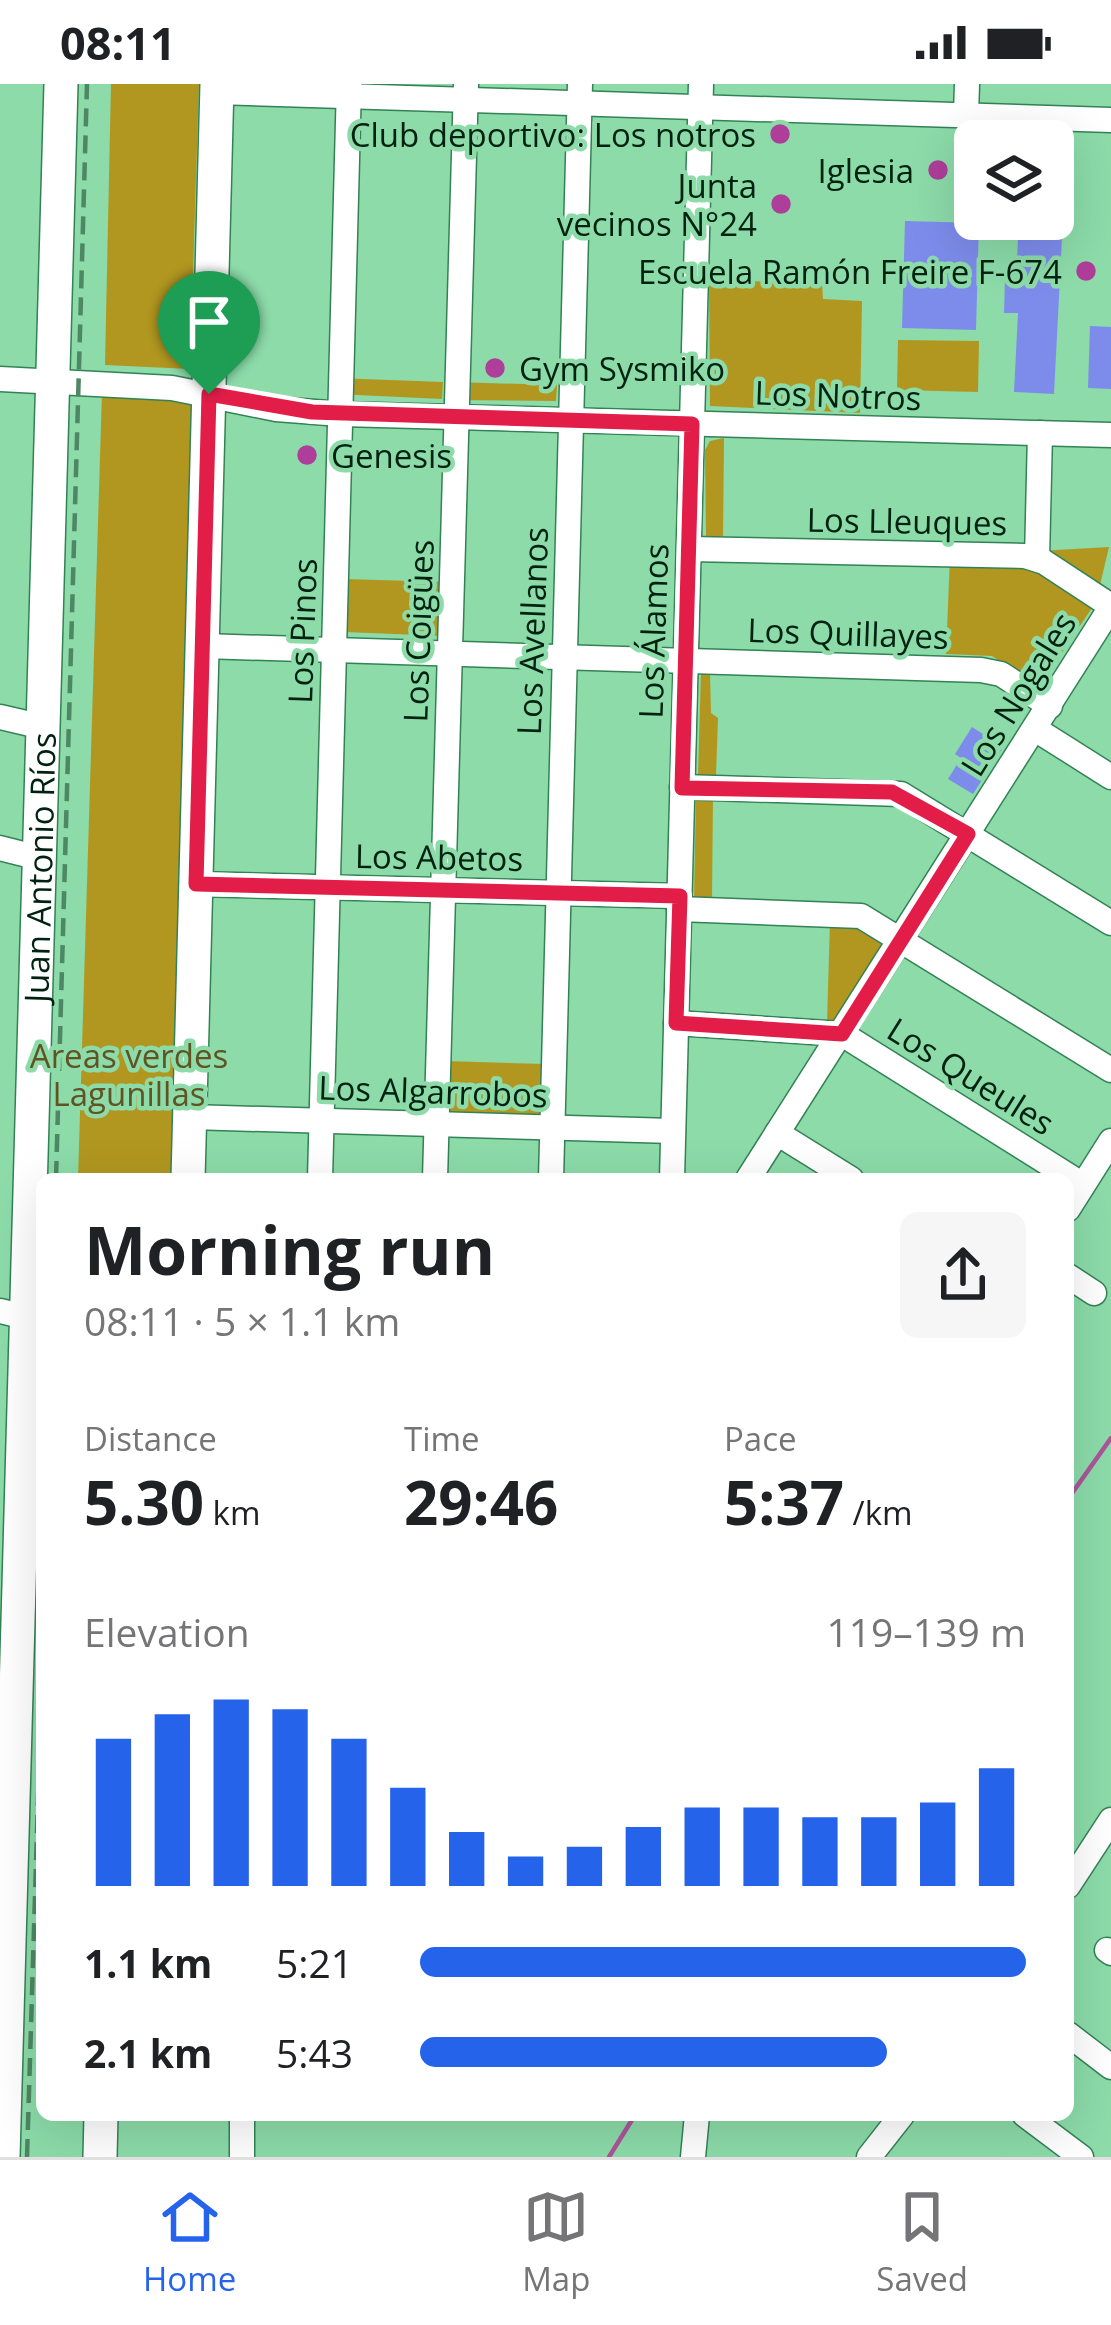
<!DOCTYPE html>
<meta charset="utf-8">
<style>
body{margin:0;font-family:"Open Sans",sans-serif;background:#f6f6f6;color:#202124;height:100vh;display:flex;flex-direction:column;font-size:45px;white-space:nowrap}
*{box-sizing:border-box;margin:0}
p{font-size:39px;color:#757577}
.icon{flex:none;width:66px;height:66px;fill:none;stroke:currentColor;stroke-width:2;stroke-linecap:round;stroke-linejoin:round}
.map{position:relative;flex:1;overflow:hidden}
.sheet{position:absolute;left:36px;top:1089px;width:1038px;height:948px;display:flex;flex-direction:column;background:#fff;border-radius:18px;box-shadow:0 12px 48px #0002}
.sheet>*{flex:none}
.fabs{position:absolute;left:954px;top:36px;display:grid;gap:24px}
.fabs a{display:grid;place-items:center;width:120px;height:120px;border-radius:18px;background:#fff;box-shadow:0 12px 48px #0002;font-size:60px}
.pin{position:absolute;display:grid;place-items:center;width:102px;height:102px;color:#fff;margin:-123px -51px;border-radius:50% 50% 50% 0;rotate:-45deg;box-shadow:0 0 12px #0007}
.pin .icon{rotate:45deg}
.round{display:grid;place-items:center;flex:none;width:126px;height:126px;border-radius:18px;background:#f6f6f6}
.headline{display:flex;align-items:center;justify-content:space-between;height:204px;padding:0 48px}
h1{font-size:66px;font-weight:700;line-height:90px}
.stats{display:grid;grid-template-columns:repeat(3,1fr);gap:18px;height:204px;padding:12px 48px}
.stats div{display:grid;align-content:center}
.stats b{font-size:60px;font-weight:700}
.stats small{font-size:33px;font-weight:400}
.stats p{font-size:33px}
.chart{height:336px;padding:24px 48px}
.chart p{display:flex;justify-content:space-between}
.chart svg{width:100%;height:216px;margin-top:12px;stroke:#2563eb;stroke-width:6}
ul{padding:0 48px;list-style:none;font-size:39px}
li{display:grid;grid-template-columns:192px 144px 1fr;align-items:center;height:90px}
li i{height:30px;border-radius:15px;background:#2563eb}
.status{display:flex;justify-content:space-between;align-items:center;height:84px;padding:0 60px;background:#fff;direction:ltr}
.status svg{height:33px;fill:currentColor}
.dock{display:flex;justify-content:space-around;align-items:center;height:168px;border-top:3px solid #e0e0e0;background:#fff;font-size:33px;color:#757577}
.dock a{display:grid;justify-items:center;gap:6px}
.dock .active{color:#2563eb}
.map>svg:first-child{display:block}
</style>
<div class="status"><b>08:11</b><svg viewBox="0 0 49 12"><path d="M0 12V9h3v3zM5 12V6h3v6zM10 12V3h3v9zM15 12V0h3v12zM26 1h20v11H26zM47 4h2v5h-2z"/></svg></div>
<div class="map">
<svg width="1111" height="2073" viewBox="0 0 1111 2073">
<rect width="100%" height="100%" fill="#8cdba9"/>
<g fill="#b19720">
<polygon points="111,0 199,0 190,285 105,281"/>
<polygon points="709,196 822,199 823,215 862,217 860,329 710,322"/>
<polygon points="898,256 979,257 978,308 897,306"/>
<polygon points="336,294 443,298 442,315 336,310"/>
<polygon points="454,298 557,301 556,317 453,316"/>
<polygon points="102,307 192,316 175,1095 78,1095"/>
<polygon points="724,354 723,452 706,454 705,366 710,357"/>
<polygon points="1109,463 1096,518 1039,603 992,572 946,570 950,472"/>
<polygon points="345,495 444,498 442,552 345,548"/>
<polygon points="701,587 710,588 711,629 718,634 716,691 698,692"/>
<polygon points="713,712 712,815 694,814 696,713"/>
<polygon points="830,836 850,836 890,854 837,939 827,939"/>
<polygon points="445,977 545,980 543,1032 443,1029"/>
</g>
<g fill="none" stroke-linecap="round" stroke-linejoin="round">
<g stroke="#ab559a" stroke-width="4.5">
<polyline points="1068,1415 1111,1354"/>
<polyline points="609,2073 635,2031"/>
</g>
</g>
<g fill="#7d8ceb">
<polygon points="1019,135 1063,135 1054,310 1014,308 1018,229 1004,229 1005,194 1016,195"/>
<polygon points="905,137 979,139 976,246 902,244"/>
<polygon points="1090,242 1111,243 1111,305 1088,304"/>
<polygon points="972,643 1003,663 973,710 948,695 961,674 955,670"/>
</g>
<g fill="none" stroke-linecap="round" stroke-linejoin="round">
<defs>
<g id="minor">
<polyline points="217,8 1111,36"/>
<polyline points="966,31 967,0"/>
<polyline points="0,295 172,304 276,325 341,330 1111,351"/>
<polyline points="689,465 1025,472 1044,478 1111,522"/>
<polyline points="1037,475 1040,349"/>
<polyline points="203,562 981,586 1001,590 1050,622"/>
<polyline points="0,633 43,643"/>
<polyline points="1035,645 1111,693"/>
<polyline points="682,703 901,710 1111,839"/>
<polyline points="0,764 39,774"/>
<polyline points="197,800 679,812"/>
<polyline points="679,825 861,832 1111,986"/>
<polyline points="676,939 842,950 1083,1101"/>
<polyline points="190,1033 673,1047"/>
<polyline points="777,1049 851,1095"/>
<polyline points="320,1095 349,0"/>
<polyline points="435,1095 466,0"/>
<polyline points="551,1095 580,0"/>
<polyline points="672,1095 701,0"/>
<polyline points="748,1095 1111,523"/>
<polyline points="1068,1125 1111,1057"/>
<polyline points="1068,1192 1094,1209"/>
<polyline points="0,1227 26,1233"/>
<polyline points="1068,1802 1111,1736"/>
<polyline points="1107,1866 1111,1869"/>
<polyline points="1068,1950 1111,1983"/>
<polyline points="1025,2031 1081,2073"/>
<polyline points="242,2073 242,2031"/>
<polyline points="693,2073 697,2031"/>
<polyline points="869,2073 902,2031"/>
</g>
<g id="major">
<polyline points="188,1095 217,0"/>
<path id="s1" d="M3,2073L61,0"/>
<polyline points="100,2073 101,2031"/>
</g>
</defs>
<use href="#minor" stroke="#338255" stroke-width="27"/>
<use href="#major" stroke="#338255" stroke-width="36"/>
<use href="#minor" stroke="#fff" stroke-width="24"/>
<use href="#major" stroke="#fff" stroke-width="33"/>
<g stroke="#4d8763" stroke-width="4.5" stroke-dasharray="18 9" stroke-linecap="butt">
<polyline points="56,1095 87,0"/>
<polyline points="27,2073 42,1585"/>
</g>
</g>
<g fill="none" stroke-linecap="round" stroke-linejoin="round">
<defs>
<polygon id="route" points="209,310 312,328 692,340 682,704 892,708 968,750 842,950 676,939 680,812 196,800"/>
</defs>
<use href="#route" stroke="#fff" stroke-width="24"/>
<use href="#route" stroke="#e11d48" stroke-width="15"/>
</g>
<g fill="#ae3e9a" stroke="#8cdba9" stroke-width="4.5">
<circle cx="780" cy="50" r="12"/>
<circle cx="938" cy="86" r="12"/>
<circle cx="781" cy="120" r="12"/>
<circle cx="1086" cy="187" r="12"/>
<circle cx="495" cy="284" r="12"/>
<circle cx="307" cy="371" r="12"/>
</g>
<g text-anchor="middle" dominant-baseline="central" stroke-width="9" stroke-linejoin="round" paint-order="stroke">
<g font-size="33" fill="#012210" stroke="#8cdba9" text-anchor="end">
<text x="756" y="50">Club deportivo: Los notros</text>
<text x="914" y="86">Iglesia</text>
<text x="757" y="101">Junta<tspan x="757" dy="38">vecinos N°24</tspan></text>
<text x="1062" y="187">Escuela Ramón Freire F-674</text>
<text x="519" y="284" text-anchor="start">Gym Sysmiko</text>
<text x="331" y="371" text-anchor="start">Genesis</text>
</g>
<g font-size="33" fill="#012210" stroke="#8cdba9">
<text transform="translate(838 311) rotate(2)">Los Notros</text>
<text transform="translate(907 437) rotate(1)">Los Lleuques</text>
<text transform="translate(302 547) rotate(-88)">Los Pinos</text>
<text transform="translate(418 547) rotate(-88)">Los Coigües</text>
<text transform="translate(532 547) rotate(-88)">Los Avellanos</text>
<text transform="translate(653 547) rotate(-88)">Los Álamos</text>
<text transform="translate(848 549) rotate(2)">Los Quillayes</text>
<text transform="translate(1018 610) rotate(-58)">Los Nogales</text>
<text transform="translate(439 773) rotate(1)">Los Abetos</text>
<text stroke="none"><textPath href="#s1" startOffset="1290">Juan Antonio Ríos</textPath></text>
<text transform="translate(971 992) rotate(32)">Los Queules</text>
<text transform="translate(433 1007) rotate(2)">Los Algarrobos</text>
</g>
<g font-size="33" fill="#605423" stroke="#8cdba9">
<text x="129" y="971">Areas verdes<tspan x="129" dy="38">Lagunillas</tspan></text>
</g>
</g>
</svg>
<div class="fabs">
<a><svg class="icon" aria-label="layers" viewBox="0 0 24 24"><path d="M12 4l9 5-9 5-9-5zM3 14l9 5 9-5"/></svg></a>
</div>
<div class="pin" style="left:209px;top:310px;background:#1e9e55"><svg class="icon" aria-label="arrive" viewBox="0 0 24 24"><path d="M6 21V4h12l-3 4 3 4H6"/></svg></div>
<section class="sheet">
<div class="headline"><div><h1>Morning run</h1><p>08:11 · 5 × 1.1 km</p></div><a class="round"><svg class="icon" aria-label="share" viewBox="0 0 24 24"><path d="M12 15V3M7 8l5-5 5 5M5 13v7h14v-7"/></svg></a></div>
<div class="stats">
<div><p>Distance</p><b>5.30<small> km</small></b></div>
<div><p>Time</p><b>29:46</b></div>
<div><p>Pace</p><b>5:37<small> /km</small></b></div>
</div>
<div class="chart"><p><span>Elevation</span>119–139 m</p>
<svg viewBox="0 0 160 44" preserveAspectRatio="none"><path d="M5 44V14M15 44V9M25 44V6M35 44V8M45 44V14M55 44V24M65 44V33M75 44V38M85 44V36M95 44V32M105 44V28M115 44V28M125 44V30M135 44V30M145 44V27M155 44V20"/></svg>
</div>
<ul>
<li><b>1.1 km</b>5:21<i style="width:100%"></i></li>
<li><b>2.1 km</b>5:43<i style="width:77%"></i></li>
</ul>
</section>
</div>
<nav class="dock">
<a class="active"><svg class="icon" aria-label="home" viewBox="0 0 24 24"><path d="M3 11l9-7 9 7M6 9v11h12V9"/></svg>Home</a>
<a><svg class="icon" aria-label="map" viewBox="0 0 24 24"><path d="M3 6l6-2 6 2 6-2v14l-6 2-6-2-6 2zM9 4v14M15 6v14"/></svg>Map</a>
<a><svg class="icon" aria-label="saved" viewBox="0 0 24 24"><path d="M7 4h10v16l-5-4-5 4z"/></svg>Saved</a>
</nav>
